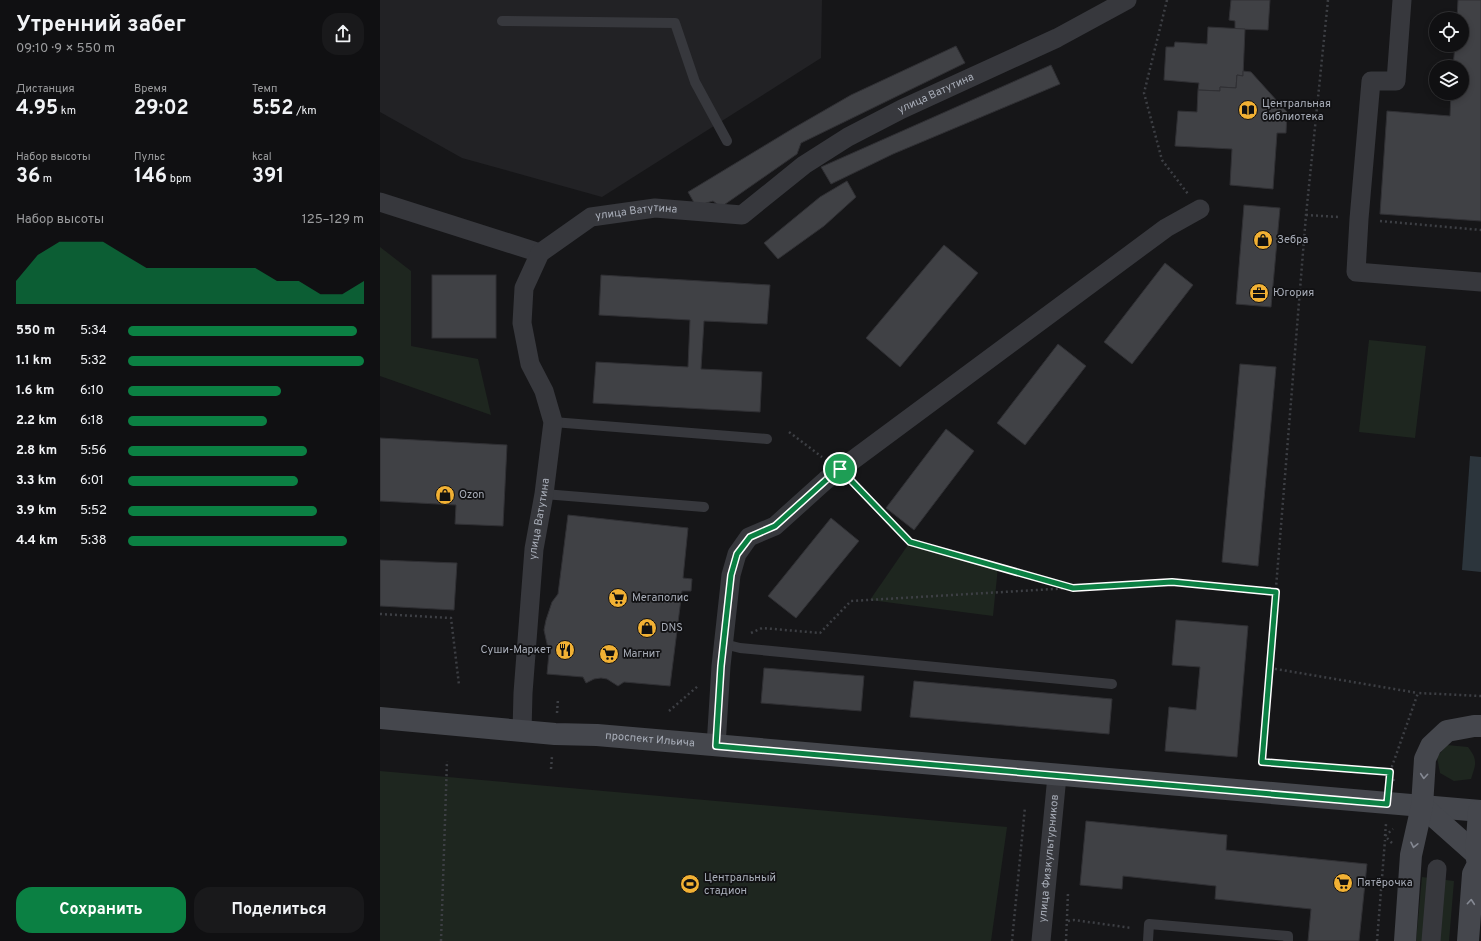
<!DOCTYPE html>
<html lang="ru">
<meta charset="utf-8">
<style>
body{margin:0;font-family:Overpass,sans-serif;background:#19191b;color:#f1f3f6;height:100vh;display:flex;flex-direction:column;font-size:15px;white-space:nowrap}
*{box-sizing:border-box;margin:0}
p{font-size:13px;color:#9c9d9f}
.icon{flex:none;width:22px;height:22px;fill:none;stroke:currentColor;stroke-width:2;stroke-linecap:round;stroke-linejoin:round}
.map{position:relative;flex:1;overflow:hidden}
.drawer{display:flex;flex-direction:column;background:#101012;width:380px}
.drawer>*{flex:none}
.fabs{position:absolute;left:1049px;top:12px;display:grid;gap:8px}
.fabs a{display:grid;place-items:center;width:40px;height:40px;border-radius:50%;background:#101012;box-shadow:0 2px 6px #0003,0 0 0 1px #303032;font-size:20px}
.pin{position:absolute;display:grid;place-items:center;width:34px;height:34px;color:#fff;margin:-17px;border:2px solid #fff;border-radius:50%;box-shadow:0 1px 4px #0007}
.round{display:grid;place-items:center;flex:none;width:42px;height:42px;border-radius:16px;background:#19191b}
.headline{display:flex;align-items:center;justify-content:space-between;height:68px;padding:0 16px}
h1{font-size:22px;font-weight:700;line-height:30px}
.stats{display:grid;grid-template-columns:repeat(3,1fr);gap:6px;height:68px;padding:4px 16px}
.stats div{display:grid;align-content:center}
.stats b{font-size:20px;font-weight:700}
.stats small{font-size:11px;font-weight:400}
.stats p{font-size:11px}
.chart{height:112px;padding:8px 16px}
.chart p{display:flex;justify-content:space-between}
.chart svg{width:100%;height:72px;margin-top:4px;fill:#0b8043;opacity:.7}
.action{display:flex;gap:8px;margin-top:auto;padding:8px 16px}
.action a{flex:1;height:46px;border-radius:16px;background:#0b8043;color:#fff;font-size:16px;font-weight:700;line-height:46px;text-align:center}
.action a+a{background:#19191b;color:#f1f3f6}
ul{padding:0 16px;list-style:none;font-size:13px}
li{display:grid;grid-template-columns:64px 48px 1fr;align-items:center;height:30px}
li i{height:10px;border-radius:5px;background:#0b8043}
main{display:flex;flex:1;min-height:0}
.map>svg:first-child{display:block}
</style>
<main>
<section class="drawer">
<div class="headline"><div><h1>Утренний забег</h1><p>09:10 · 9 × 550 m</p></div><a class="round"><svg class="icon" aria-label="share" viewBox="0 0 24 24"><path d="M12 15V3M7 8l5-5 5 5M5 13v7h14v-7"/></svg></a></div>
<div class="stats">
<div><p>Дистанция</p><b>4.95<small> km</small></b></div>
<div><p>Время</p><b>29:02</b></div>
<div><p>Темп</p><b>5:52<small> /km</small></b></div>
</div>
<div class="stats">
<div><p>Набор высоты</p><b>36<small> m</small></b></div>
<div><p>Пульс</p><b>146<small> bpm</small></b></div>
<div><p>kcal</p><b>391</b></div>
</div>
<div class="chart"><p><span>Набор высоты</span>125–129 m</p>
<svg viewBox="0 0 160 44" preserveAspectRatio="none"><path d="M0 44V30L10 14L20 6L30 6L40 6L50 14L60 22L70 22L80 22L90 22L100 22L110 22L120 30L130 30L140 38L150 38L160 30V44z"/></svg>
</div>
<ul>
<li><b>550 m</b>5:34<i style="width:97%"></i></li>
<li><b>1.1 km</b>5:32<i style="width:100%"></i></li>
<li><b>1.6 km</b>6:10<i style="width:65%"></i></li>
<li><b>2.2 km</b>6:18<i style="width:59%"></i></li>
<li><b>2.8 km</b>5:56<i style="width:76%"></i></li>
<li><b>3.3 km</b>6:01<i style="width:72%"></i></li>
<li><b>3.9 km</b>5:52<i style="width:80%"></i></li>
<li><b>4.4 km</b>5:38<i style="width:93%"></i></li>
</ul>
<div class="action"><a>Сохранить</a><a>Поделиться</a></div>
</section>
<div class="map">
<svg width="1101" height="941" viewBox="0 0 1101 941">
<rect width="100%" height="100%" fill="#161618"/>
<polygon fill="#222225" points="0,0 442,0 441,58 222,197 82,158 0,112"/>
<g fill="#1e261f">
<polygon points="0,247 31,271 31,346 98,359 111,415 0,376"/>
<polygon points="989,340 1046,346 1035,438 979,432"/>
<polygon points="530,542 618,567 613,616 490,600"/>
<path d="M1067,745L1088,747C1098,760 1096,764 1091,779L1074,781L1060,773L1057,757Z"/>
<polygon points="0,771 627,827 611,941 0,941"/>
<polygon points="1042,877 1074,881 1069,941 1036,941"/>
</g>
<polygon fill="#2c353c" points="1090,456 1101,457 1101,572 1082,570"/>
<g fill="#404145" stroke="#303034">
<polygon points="851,0 890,0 888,30 855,29 855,21 849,20"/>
<polygon points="1078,0 1101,0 1101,221 1000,214 1007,111 1070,116 1071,93 1082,93 1082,67 1073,67 1075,45 1082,45 1082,19 1077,19"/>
<polygon points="828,27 865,29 863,76 857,75 856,88 840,87 840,91 818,90 819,83 784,80 786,47 794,47 795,42 827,44"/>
<polygon points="576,46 585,63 421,143 417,154 341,207 333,201 316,206 308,192 412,129 471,95"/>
<polygon points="671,65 680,84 513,154 451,184 441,167"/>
<polygon points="863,71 871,72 907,112 906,133 897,133 893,189 850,185 852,149 795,146 798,111 817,112 818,90 840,91 840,87 856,88 857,75 863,76"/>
<polygon points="467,181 476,197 444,226 398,259 384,243 440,197"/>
<polygon points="864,205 900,208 891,307 856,304"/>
<polygon points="564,245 598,273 520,367 486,338"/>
<polygon points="785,263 813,285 752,364 724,342"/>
<rect x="52" y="275" width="64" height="63"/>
<polygon points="221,275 390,285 387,324 324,321 321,369 382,372 380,412 213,403 216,362 308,367 310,320 219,315"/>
<polygon points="678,344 706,366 645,445 617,423"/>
<polygon points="860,364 896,367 878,566 842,562"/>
<polygon points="566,429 594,451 534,530 506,508"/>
<polygon points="0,438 127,445 123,526 75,524 76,505 0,501"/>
<polygon points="188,515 308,528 303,578 312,579 311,591 302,591 290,686 244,682 238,686 227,679 221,678 214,679 206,683 203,677 167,674 169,653 164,630 166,620 172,602 178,594"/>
<polygon points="451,518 479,541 416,618 388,596"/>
<polygon points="0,560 77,563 74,610 0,606"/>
<polygon points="796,620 868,626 857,757 785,751 789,707 816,710 820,667 792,665"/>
<polygon points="384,668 484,676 481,711 381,703"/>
<polygon points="534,681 732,699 729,734 530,717"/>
<polygon points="706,821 847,835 846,850 987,864 979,941 928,941 931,909 835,899 836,886 743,876 742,889 700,885"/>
</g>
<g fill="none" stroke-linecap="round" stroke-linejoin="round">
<g stroke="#3d3f44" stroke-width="2.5" stroke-dasharray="2 3" stroke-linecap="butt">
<polyline points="787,0 764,93 782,160 808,194"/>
<polyline points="948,0 926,215 882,762 1010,772 1009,782"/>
<polyline points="926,215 959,217"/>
<polyline points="1000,221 1101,230"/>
<polyline points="409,432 442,457"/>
<polyline points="475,485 530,542 691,588"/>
<polyline points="0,614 71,618 79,685"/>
<polyline points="371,633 382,628 440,633 471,601 792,582 896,592"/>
<polyline points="890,668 1038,693"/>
<polyline points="289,711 318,686"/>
<polyline points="177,713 178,699"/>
<polyline points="171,769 172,756"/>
<polyline points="1014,781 1010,772 1038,693 1101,696"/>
<polyline points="1005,836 1006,824"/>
<polyline points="1012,843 1005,836 1013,829"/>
<polyline points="688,921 694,920 752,928"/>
<polyline points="61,941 67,761"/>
<polyline points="632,941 645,807"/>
<polyline points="686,941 688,893"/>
<polyline points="997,941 1005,840"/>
</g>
<g stroke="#37383d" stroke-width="10">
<polyline points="122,21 295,23 315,82 347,141"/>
<polyline points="173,422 387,439"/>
<polyline points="164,494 324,507"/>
<polyline points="344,644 360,648 732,684"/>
<polyline points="768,941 769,924 908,936 908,941"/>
</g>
<g stroke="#37383d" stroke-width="19">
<polyline points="1022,0 1016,81 991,81 979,219 976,272 1101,282"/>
<polyline points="0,202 160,253"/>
<path id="s1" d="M142,731L143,693L154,549L164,494L173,422L164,391L150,364L142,323L144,288L160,253L211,217L275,208L362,215L424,165L468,137L522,109L677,38L747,0"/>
<polyline points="336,746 341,666 351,575 357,554 369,537 395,526 446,480 786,228 820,209"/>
<path id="s2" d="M661,941L677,776"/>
<polyline points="1051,941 1057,869"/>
</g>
<g stroke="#45474d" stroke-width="22">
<path id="s3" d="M0,718L175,734L217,735L1101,811"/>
<polyline points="1042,806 1096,854"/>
<polyline points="1025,941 1031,855 1042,806 1045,759 1051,746 1067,731 1094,726 1101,726"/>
<polyline points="1088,941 1093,874 1098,864 1096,854 1099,811"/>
</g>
</g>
<defs><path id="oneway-chevron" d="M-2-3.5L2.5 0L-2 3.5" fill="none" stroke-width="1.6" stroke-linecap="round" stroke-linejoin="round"/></defs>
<g stroke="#858993">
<use href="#oneway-chevron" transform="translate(1044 776) rotate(95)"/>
<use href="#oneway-chevron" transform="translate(1034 845) rotate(102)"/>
<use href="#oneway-chevron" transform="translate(1091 902) rotate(-85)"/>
</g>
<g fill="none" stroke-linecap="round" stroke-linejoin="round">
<defs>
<polygon id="route" points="460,469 530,542 693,588 792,582 896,592 882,762 1010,772 1007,804 336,746 341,666 351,575 357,554 370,537 395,526 446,480"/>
</defs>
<use href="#route" stroke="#fff" stroke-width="8"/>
<use href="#route" stroke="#0b8043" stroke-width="5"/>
</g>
<defs>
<symbol id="library-disc" viewBox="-11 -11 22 22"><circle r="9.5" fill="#f2b134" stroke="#111113"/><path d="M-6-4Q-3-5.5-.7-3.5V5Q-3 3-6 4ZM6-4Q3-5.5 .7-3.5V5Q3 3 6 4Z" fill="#111"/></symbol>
<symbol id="shop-disc" viewBox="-11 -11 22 22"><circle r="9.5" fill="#f2b134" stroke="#111113"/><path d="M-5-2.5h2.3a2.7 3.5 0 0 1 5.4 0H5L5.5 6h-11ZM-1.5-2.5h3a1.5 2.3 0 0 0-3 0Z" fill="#111"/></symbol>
<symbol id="office-disc" viewBox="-11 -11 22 22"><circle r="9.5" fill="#f2b134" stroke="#111113"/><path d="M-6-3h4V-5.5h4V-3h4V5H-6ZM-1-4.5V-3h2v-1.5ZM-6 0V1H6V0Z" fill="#111"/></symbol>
<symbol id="supermarket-disc" viewBox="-11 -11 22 22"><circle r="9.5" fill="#f2b134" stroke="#111113"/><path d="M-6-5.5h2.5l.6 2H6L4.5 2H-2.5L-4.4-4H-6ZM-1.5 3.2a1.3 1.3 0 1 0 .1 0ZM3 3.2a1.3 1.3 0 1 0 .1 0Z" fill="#111"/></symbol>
<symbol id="restaurant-disc" viewBox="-11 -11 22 22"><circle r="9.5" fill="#f2b134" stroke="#111113"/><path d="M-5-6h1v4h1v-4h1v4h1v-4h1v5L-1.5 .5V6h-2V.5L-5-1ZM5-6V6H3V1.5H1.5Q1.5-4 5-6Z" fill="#111"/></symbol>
<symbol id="stadium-disc" viewBox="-11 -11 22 22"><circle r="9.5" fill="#f2b134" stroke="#111113"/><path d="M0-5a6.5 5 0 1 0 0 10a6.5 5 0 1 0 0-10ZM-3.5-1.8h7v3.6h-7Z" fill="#111"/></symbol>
</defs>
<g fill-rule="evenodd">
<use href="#library-disc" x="857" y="99" width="22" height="22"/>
<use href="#shop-disc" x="872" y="229" width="22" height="22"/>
<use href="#office-disc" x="868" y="282" width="22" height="22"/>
<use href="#shop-disc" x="54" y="484" width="22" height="22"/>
<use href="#supermarket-disc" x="227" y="587" width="22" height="22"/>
<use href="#shop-disc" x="256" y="617" width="22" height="22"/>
<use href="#restaurant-disc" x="174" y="639" width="22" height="22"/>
<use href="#supermarket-disc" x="218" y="643" width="22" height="22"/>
<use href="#supermarket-disc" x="952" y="872" width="22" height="22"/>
<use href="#stadium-disc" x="299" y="873" width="22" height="22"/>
</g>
<g text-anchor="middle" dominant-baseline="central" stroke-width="3.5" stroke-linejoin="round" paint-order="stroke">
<g font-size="11" fill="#a8adb8" stroke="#111113">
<text stroke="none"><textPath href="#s1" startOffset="933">улица Ватутина</textPath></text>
<text stroke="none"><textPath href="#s1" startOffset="597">улица Ватутина</textPath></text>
<text stroke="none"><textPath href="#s1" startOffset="213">улица Ватутина</textPath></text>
<text stroke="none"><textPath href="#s3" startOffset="271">проспект Ильича</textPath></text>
<text stroke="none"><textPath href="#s2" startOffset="83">улица Физкультурников</textPath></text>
</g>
<g font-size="11" fill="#a8adb8" stroke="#111113" text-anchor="start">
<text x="882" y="104">Центральная<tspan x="882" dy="13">библиотека</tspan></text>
<text x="897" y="240">Зебра</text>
<text x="893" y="293">Югория</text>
<text x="79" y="495">Ozon</text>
<text x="252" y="598">Мегаполис</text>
<text x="281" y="628">DNS</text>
<text x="171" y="650" text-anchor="end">Суши-Маркет</text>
<text x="243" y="654">Магнит</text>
<text x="324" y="878">Центральный<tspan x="324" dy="13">стадион</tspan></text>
<text x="977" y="883">Пятёрочка</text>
</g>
</g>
</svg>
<div class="fabs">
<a><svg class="icon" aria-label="locate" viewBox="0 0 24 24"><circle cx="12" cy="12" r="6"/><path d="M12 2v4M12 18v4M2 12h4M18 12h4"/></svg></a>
<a><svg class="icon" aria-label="layers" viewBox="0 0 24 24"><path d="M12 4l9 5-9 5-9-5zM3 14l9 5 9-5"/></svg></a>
</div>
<div class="pin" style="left:460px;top:469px;background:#1e9e55"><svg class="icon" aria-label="arrive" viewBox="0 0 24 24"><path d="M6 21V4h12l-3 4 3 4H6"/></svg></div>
</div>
</main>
